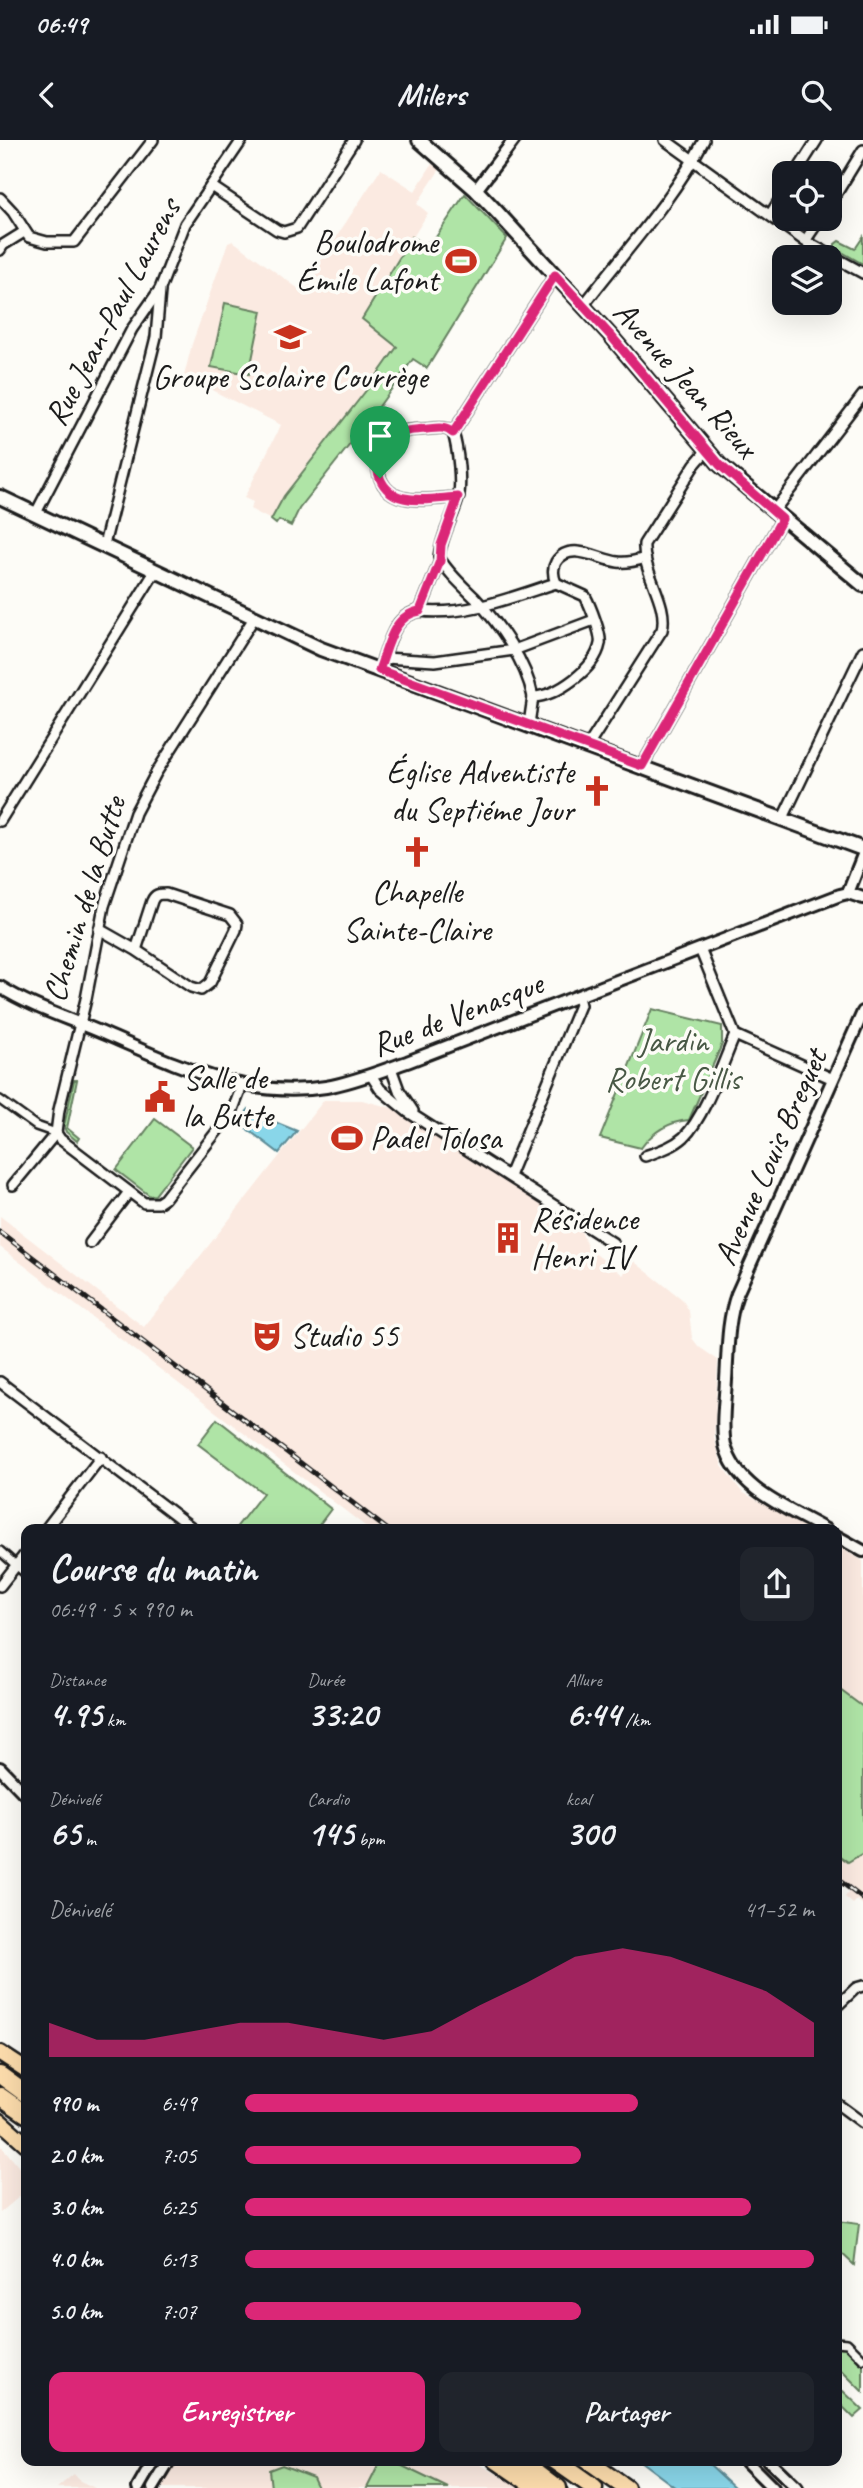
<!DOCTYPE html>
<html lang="fr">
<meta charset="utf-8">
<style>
body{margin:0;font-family:Caveat,sans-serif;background:#20242c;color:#f1f3f6;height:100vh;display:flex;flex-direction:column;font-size:26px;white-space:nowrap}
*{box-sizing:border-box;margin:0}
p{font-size:23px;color:#9ea1a6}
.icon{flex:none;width:38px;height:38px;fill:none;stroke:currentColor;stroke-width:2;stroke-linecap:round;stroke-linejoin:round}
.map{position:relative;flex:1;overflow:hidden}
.drawer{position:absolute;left:21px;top:1384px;width:821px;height:942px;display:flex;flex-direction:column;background:#171b24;border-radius:14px;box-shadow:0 7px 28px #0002}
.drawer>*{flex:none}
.fabs{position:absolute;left:772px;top:21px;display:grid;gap:14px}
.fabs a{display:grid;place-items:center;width:70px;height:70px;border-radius:14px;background:#171b24;box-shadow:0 7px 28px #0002;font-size:35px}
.pin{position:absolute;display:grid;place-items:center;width:60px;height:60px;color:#fff;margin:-72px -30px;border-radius:50% 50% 50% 0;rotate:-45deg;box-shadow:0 0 7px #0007}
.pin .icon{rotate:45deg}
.round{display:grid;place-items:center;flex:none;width:74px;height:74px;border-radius:14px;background:#20242c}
.head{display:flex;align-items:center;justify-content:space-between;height:119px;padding:0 28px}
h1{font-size:38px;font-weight:700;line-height:52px}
.stats{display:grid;grid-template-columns:repeat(3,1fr);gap:10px;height:119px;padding:7px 28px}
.stats div{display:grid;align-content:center}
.stats b{font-size:35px;font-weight:700}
.stats small{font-size:19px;font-weight:400}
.stats p{font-size:19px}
.chart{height:196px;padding:14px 28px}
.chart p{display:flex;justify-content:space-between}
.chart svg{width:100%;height:126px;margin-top:7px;fill:#db2777;opacity:.7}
.primary-button{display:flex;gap:14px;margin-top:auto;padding:14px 28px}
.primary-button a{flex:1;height:80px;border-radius:14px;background:#db2777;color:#fff;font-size:28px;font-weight:700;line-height:80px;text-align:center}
.primary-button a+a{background:#20242c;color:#f1f3f6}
ul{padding:0 28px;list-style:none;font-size:23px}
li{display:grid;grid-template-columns:112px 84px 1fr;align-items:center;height:52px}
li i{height:18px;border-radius:9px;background:#db2777}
.status{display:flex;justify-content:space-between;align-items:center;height:49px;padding:0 35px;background:#171b24;direction:ltr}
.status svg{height:19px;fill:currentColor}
header{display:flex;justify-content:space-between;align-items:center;height:91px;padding:0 28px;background:#171b24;font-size:32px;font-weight:700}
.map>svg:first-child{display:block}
</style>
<div class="status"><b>06:49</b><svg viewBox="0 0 49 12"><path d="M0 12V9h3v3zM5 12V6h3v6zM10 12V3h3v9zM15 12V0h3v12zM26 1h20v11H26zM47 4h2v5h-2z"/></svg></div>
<header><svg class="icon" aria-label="back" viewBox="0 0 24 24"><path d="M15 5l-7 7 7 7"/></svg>Milers<svg class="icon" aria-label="search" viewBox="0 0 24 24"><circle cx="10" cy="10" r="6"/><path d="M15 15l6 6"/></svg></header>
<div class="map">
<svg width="863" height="2348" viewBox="0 0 863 2348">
<rect width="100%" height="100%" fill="#fdfcf7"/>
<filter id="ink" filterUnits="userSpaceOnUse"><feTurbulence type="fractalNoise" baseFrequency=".0143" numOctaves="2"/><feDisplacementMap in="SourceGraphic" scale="14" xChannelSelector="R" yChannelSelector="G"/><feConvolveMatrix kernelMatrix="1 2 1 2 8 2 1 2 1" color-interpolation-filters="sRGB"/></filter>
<g filter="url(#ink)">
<g fill="#fbeae1">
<polygon points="432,24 440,29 417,64 428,73 362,179 397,206 368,248 284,356 271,380 250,369 253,362 244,358 281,285 184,236 192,204 228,103 233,101 303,152 308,140 381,29 415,51"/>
<polygon points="324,960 362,960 392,968 581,1091 588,1108 623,1135 632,1120 682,1159 689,1171 692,1198 699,1207 718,1220 714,1297 722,1326 742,1352 808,1389 369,1389 0,1107 0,1076 144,1187"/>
<polygon points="837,1406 863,1421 863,1765 857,1760 853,1764 845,1757 849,1751 838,1743 837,1745"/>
<polygon points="0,2004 26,2036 26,2051 0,2073"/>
<polygon points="179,2320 474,2321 521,2348 161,2348"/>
<polygon points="74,2334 80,2341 95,2348 57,2348"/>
</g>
<g fill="#afe4a6" stroke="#668061" stroke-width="2">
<polygon points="465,54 507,98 427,228 413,219 370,279 299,369 291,386 279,380 276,384 271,380 284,356 368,248 397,207 362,179 412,97 423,104 434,100"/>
<polygon points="863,97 863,124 835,108 835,104 839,101 855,109"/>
<polygon points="225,163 262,171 249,234 211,227"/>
<path d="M652,869L722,886V904L689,980C668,982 653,991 641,1008L600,998Z"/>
<polygon points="74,940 77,940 67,988 79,998 77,1001 66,992 64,986"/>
<polygon points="155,979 192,1007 155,1055 150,1056 116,1030"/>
<polygon points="217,1279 331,1369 316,1389 235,1389 263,1353 198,1304"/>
<polygon points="836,1547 863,1567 863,1713 848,1722 837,1714"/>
<polygon points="837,2081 859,2084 854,2125 837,2109"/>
<polygon points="836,2205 846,2206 863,2223 863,2252 837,2226"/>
<polygon points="843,2251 863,2270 854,2278 837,2261 837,2258"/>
<polygon points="381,2320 392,2321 448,2348 367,2348"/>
<polygon points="282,2325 313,2337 318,2348 271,2348 269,2330"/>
</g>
<g fill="#89d6e9" stroke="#5d8c97" stroke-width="2">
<polygon points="248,970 248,971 297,991 279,1013 238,982"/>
<polygon points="640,2321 706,2321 735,2348 676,2348"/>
</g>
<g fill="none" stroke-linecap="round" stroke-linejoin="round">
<defs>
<g id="pedestrian">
<polyline points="0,960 36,986 56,993"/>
<polyline points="0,1411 26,1434"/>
<polyline points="836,2202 847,2203 863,2219"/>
</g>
<g id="minor">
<polyline points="665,0 805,101 863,133"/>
<polyline points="796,33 817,0"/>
<polyline points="211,46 277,90 284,92 297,88 354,0"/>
<polyline points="0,58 13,72 29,97 47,102 74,102 153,0"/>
<polyline points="830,64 863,10"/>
<polyline points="770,75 784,53"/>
<polyline points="805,101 820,79"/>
<polyline points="0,110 3,105 24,92"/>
<path d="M583,166C624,112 673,60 704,0"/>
<polyline points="453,293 555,135"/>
<path d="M459,357C441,358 421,362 404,358C373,352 369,310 395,295C404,289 416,290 427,289C437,288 445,286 453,293C458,308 462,344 458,359C452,379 441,397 439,417C447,432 463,446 475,458C499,484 526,521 533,557"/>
<polyline points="773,372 863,255"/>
<polyline points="36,373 132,189 160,149 185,84 242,0"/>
<polyline points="104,405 156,197 160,151"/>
<path d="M556,443C553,436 552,429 556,422C570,400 599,420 618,422C627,423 636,421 645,418"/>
<path d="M420,471C467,476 512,457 556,443L585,456C590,465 602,495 600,504C595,529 557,556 533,557L529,584"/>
<polyline points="384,518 435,521 514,510 594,480"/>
<path d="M382,522C390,501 394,475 420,471L440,421"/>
<path d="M588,606L662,490C669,463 642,432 644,404L695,324L707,310"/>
<polyline points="642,626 782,379"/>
<polyline points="783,678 863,511"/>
<polyline points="0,681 156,430"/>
<path d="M99,789L136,810L191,847L201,850L210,843L236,790L237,784L230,775L166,754C159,754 155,754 152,761L136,810"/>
<polyline points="700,809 735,895 833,939"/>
<polyline points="391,928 399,950 413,971"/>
<polyline points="371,935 380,949 408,972 613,1103"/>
<polyline points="242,946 232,972 164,1059 158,1063 144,1063 60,999 56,993 59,970 86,859 104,766 135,673 156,633 254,478"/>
<path d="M645,1016C659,1011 673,1007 684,997C705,977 723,922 735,895"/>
<polyline points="509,1036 580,865 578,857"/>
<polyline points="13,1045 56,993"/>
<polyline points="90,1103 129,1052"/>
<polyline points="0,1242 195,1390"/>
<polyline points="45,1390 101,1317"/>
<polyline points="0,1446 26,1413"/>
<polyline points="836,1867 856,1848 863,1846"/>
<polyline points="836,1963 863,1983"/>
</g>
<g id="tertiary">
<polyline points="476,50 514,0"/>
<polyline points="848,753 863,715"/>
<path d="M0,847C33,868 71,879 107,895C177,925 247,960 326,947C354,942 381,931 407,922L840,755L848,753L863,758"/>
<path d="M826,1390C790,1369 736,1350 725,1305C721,1284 725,1261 726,1240C728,1211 727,1182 737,1154L863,872"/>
<polyline points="836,1396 863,1411"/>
<polyline points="0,1628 26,1655"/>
<polyline points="745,2320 773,2348"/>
<polyline points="768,2320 797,2348"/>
<polyline points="138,2348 154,2320"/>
<polyline points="153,2348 170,2320"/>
</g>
<g id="secondary">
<polyline points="419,0 476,50 497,72 611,196 720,325 863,445"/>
<polyline points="0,357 321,509 863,709"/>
</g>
<g id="primary">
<polyline points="0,1913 26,1930"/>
<polyline points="0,1981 26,2004"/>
</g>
<g id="motorway">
<polyline points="0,1935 26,1954"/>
<polyline points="0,1956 26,1974"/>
<polyline points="496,2320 537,2348"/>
<polyline points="521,2320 558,2348"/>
<polyline points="554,2320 594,2348"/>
<polyline points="586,2320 626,2348"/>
</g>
</defs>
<use href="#pedestrian" stroke="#1c1c1c" stroke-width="12"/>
<use href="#minor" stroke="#1c1c1c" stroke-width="14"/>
<use href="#tertiary" stroke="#1c1c1c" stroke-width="16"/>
<use href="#secondary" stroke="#1c1c1c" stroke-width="18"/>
<use href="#primary" stroke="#1c1c1c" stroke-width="19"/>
<use href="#motorway" stroke="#1c1c1c" stroke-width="21"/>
<use href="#pedestrian" stroke="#fdfcf7" stroke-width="7"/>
<use href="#minor" stroke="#fdfcf7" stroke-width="9"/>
<use href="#tertiary" stroke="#fdfcf7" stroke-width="10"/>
<use href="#secondary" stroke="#fdfcf7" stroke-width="12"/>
<use href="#primary" stroke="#fcdcac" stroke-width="14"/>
<use href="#motorway" stroke="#fcdcac" stroke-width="16"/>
<defs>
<g id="rail">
<polyline points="0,1092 388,1390"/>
<polyline points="836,1738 863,1759"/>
</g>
</defs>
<use href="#rail" stroke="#1c1c1c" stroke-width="5"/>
<use href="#rail" stroke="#fdfcf7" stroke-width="2.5" stroke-dasharray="8" stroke-linecap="butt"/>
</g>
</g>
<g fill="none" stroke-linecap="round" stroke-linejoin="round" filter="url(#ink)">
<defs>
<path id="route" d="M555,135L611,196L720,325L782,379L642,626L379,530C388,508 392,475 420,471L440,421L441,405L458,357C441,358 421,362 404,358C376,353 368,315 390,298C401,290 414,290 427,289C437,288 445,286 453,293Z"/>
</defs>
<use href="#route" stroke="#fff" stroke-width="14"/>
<use href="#route" stroke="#db2777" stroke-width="9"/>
</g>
<defs>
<symbol id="stadium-bare" viewBox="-9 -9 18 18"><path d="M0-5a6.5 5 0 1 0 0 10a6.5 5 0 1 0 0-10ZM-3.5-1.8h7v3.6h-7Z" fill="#c8321e" stroke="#fdfcf7" stroke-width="2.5" paint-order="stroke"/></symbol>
<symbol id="school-bare" viewBox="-9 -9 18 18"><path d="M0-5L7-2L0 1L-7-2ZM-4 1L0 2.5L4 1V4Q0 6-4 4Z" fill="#c8321e" stroke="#fdfcf7" stroke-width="2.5" paint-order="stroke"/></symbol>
<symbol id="church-bare" viewBox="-9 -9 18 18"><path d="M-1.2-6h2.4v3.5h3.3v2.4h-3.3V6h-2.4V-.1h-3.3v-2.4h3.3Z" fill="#c8321e" stroke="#fdfcf7" stroke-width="2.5" paint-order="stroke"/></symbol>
<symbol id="civic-bare" viewBox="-9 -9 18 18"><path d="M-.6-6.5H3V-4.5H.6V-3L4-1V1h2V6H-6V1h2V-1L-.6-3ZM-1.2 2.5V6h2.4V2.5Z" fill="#c8321e" stroke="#fdfcf7" stroke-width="2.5" paint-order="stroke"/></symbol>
<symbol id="building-bare" viewBox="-9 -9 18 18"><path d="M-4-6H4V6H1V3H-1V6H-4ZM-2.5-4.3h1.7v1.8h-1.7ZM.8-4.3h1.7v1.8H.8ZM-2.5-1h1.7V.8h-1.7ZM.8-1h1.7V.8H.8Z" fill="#c8321e" stroke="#fdfcf7" stroke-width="2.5" paint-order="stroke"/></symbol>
<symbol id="theatre-bare" viewBox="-9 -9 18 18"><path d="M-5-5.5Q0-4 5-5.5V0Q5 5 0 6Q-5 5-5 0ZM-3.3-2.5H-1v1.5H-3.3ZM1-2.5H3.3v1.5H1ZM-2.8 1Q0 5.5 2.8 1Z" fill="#c8321e" stroke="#fdfcf7" stroke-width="2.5" paint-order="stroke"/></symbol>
</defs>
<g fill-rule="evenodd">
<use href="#stadium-bare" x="439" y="99" width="44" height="44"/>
<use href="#school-bare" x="268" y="175" width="44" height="44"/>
<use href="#church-bare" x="575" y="629" width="44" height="44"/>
<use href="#church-bare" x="395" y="690" width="44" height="44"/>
<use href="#civic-bare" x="138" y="935" width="44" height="44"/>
<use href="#stadium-bare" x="325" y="976" width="44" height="44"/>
<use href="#building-bare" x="486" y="1076" width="44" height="44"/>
<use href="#theatre-bare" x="245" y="1174" width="44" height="44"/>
</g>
<g text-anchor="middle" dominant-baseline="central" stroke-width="7" stroke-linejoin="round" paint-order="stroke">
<g font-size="33" fill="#1c1c1c" stroke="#fdfcf7" text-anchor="start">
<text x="438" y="102" text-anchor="end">Boulodrome<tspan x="438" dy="38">Émile Lafont</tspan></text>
<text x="290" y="237" text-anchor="middle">Groupe Scolaire Courrège</text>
<text x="574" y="632" text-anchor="end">Église Adventiste<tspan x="574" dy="38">du Septiéme Jour</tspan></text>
<text x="417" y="752" text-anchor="middle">Chapelle<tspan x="417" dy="38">Sainte-Claire</tspan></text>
<text x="183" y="938">Salle de<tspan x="183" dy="38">la Butte</tspan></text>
<text x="370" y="998">Padel Tolosa</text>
<text x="531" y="1079">Résidence<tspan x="531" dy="38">Henri IV</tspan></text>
<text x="290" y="1196">Studio 55</text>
</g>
<g font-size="33" fill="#1c1c1c" stroke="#fdfcf7">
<text transform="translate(112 172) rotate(-62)">Rue Jean-Paul Laurens</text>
<text transform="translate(686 239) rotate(48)">Avenue Jean Rieux</text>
<text transform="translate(84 759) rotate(-73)">Chemin de la Butte</text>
<text transform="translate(457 874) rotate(-21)">Rue de Venasque</text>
<text transform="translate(770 1017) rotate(-66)">Avenue Louis Breguet</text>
</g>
<g font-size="33" fill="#485845" stroke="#fdfcf7">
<text x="673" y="901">Jardin<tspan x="673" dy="38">Robert Gillis</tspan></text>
</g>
</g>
</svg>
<div class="fabs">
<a><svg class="icon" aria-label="locate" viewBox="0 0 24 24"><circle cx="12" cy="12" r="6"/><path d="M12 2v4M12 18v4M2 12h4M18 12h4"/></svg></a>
<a><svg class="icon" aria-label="layers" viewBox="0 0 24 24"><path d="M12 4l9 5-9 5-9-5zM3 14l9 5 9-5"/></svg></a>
</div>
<div class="pin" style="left:380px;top:338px;background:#1e9e55"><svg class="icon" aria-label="arrive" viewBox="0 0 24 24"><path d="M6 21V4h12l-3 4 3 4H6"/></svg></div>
<section class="drawer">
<div class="head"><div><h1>Course du matin</h1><p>06:49 · 5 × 990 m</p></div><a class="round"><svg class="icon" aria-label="share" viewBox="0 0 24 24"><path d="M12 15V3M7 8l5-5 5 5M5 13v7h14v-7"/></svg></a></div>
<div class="stats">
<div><p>Distance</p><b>4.95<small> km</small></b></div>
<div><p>Durée</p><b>33:20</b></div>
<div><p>Allure</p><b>6:44<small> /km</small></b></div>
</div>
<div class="stats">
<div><p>Dénivelé</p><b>65<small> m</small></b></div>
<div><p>Cardio</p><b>145<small> bpm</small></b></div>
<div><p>kcal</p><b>300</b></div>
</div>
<div class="chart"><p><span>Dénivelé</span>41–52 m</p>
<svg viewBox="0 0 160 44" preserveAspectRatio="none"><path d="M0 44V32L10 38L20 38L30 35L40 32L50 32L60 35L70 38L80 35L90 26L100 18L110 9L120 6L130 9L140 15L150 21L160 32V44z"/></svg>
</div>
<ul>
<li><b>990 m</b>6:49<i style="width:69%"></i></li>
<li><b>2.0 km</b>7:05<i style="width:59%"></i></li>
<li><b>3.0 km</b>6:25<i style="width:89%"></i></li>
<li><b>4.0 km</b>6:13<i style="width:100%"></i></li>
<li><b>5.0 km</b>7:07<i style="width:59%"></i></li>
</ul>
<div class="primary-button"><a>Enregistrer</a><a>Partager</a></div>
</section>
</div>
